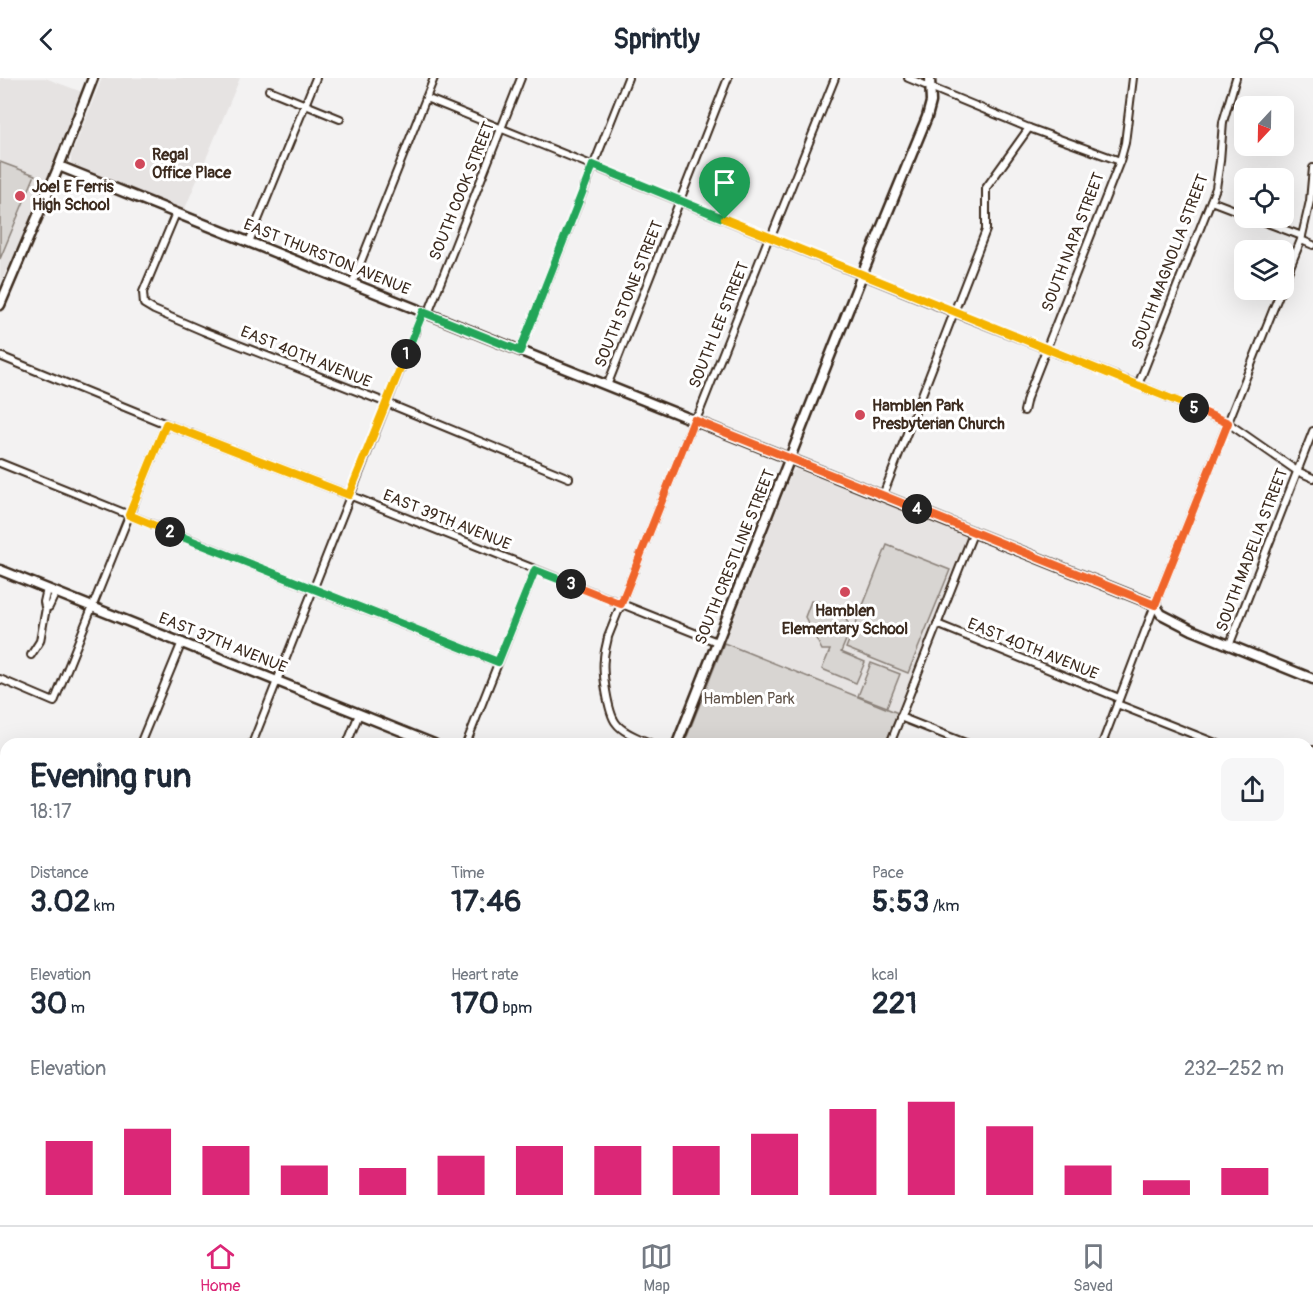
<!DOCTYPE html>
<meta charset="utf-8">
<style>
body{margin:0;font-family:Pangolin,sans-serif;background:#f6f6f7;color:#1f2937;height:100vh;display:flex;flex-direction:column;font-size:22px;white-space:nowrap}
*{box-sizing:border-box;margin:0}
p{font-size:20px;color:#747a83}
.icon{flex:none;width:33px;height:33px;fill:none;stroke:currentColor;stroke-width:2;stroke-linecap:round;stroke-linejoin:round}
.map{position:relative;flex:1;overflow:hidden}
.side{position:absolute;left:0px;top:660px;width:1314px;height:488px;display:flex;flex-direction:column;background:#fff;border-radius:18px 18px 0 0;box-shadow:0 6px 24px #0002}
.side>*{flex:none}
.needle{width:39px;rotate:202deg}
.fabs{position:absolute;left:1234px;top:18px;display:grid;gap:12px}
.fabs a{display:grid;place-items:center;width:60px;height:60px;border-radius:12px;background:#fff;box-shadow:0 6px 24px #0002;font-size:30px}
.pin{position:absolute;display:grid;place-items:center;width:51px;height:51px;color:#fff;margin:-62px -26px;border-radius:50% 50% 50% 0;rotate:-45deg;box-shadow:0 0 6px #0007}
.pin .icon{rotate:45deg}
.km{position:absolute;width:30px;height:30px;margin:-15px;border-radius:50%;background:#222;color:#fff;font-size:16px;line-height:30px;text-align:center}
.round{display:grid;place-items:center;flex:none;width:63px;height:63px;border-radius:12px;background:#f6f6f7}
.summary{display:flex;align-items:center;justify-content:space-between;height:102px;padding:0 30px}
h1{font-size:33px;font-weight:700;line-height:45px}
.figures{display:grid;grid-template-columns:repeat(3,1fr);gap:9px;height:102px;padding:6px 30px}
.figures div{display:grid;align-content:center}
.figures b{font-size:30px;font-weight:700}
.figures small{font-size:16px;font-weight:400}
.figures p{font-size:16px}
.chart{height:168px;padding:12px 30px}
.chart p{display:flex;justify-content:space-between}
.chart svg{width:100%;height:108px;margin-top:6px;stroke:#db2777;stroke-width:6}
header{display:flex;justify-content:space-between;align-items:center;height:78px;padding:0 30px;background:#fff;font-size:27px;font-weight:700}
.menu{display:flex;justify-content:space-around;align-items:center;height:84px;border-top:2px solid #e0e1e3;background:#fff;font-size:16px;color:#747a83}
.menu a{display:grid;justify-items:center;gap:3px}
.menu .active{color:#db2777}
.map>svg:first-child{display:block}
</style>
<header><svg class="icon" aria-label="back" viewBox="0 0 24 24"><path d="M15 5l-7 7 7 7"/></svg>Sprintly<svg class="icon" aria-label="person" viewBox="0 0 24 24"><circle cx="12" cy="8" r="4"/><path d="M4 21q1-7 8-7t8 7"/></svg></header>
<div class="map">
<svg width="1313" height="1147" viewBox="0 0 1313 1147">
<rect width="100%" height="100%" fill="#f3f2f2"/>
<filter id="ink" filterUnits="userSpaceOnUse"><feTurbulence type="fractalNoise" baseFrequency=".0167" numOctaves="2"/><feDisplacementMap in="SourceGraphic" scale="12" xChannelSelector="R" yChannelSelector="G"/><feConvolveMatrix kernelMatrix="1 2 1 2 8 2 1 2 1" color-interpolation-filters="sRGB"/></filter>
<g filter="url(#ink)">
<g fill="#e6e3e2">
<polygon points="0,0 45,0 82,14 24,157 0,206"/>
<polygon points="102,0 240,0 184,133 75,89 71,85 71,78"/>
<polygon points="796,391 966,457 966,462 898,635 724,565 792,394"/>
<polygon points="68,1142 102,1142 116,1147 66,1147"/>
</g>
<g fill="#d8d5d2" stroke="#8a8078" stroke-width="1.5">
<polygon points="0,84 35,97 0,181"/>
<polygon points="887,467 950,492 908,595 846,570"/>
<polygon points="811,523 825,524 826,536 840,531 851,550 841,574 865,584 856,605 822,591 830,572 822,572 805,539"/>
<polygon points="724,565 898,635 885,666 684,666"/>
<polygon points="871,585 900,596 887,629 858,618"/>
<polygon points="0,830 6,833 6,875 0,872"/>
</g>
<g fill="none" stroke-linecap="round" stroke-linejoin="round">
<defs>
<g id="street">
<polyline points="908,0 1029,50 1120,83"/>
<polyline points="269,12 340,41"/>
<polyline points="426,20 953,234 1138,307 1228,345 1297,393 1313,400"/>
<polyline points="1211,123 1245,136"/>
<polyline points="176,135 143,214 144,226 154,232 203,253 387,325 569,400"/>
<polyline points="1254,140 1302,158"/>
<polyline points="771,159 835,0"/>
<polyline points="1301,162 1313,167"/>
<polyline points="249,164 316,0"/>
<polyline points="1284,204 1301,162 1310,123 1313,90"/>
<polyline points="352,206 434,0"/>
<polyline points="428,236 521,0"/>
<polyline points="520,273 628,0"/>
<polyline points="0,278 166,346 349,417 717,564"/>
<polyline points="1138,307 1216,110 1220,83 1223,44 1236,0"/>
<polyline points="607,308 728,0"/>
<polyline points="1024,333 1027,320 1120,83 1125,65 1133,0"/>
<polyline points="0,385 313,511 498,584"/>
<polyline points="883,417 986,152 986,110 1029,50"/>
<polyline points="47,511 44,524 45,529 49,529 56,514"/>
<polyline points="937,546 1119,620"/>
<polyline points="1229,568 1313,353"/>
<polyline points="31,577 40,563 46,530"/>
<polyline points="0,601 54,624 166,346"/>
<polyline points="1117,626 1218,666"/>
<polyline points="900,639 968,666"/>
<polyline points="140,666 182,564"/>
<polyline points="252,666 423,234"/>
<polyline points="347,666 359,636"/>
<polyline points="466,666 535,492"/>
<path d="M652,666C641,661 623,655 616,645C608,635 602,594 604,581C604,574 607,566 608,559L694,342L699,335L769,159"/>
<polyline points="890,666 974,453"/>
<polyline points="1102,666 1155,527 1281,212"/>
<polyline points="1308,685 1313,672"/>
<polyline points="1308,702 1313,704"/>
<polyline points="0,706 6,708"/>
<polyline points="1308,804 1313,806"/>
<polyline points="1308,907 1313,909"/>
<polyline points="0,919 6,922"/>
<polyline points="1308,1123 1313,1125"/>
<polyline points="118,1142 131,1147"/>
<polyline points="549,1142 563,1147"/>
<polyline points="819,1142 833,1147"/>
<polyline points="1086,1142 1100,1147"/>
<polyline points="57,1147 59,1142"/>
<polyline points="485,1147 487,1142"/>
<polyline points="909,1147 911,1142"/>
<polyline points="1123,1147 1125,1142"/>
</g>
<g id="secondary">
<polyline points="59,88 1155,527 1161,536 1192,552 1313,601"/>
<polyline points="0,227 59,88 93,0"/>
<polyline points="0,492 434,666"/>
<polyline points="677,666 862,197 927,39 931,24 930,0"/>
<polyline points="0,815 6,819"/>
<polyline points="0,825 6,828"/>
<polyline points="1308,1017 1313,1019"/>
<polyline points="161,1147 163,1142"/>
<polyline points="169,1147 171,1142"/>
</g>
</defs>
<use href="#street" stroke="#3b2a1e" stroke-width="10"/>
<use href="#secondary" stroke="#3b2a1e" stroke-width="13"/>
<use href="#street" stroke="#fff" stroke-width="6"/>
<use href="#secondary" stroke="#fff" stroke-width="8"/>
</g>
</g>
<g fill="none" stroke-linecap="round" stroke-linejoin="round" filter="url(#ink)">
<defs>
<polyline id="split-1" points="406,276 423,234 520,273 593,87 725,141"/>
<polyline id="split-2" points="170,454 129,437 166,346 349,417 406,276"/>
<polyline id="split-3" points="170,454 498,584 535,492 571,506"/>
<polyline id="split-4" points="571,506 621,526 694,342 917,431"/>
<polyline id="split-5" points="917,431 1155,527 1228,345 1194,330"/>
<polyline id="split-6" points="725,141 1194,330"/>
</defs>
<use href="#split-1" stroke="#fff" stroke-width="12"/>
<use href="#split-2" stroke="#fff" stroke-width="12"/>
<use href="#split-3" stroke="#fff" stroke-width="12"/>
<use href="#split-4" stroke="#fff" stroke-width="12"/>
<use href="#split-5" stroke="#fff" stroke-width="12"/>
<use href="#split-6" stroke="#fff" stroke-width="12"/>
<use href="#split-1" stroke="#22a559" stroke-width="8"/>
<use href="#split-2" stroke="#f5b400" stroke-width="8"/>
<use href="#split-3" stroke="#22a559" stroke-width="8"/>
<use href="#split-4" stroke="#f0652b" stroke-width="8"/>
<use href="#split-5" stroke="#f0652b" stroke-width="8"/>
<use href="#split-6" stroke="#f5b400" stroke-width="8"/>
</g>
<g fill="#d1495b" stroke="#fff" stroke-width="2">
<circle cx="140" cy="86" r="6"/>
<circle cx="20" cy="118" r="6"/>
<circle cx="860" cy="337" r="6"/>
<circle cx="845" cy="514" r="6"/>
</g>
<g text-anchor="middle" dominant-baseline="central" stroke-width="6" stroke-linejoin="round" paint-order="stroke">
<g font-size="16" font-weight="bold" fill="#3b2a1e" stroke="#fff" text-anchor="start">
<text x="152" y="77">Regal<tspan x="152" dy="18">Office Place</tspan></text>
<text x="32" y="109">Joel E Ferris<tspan x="32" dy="18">High School</tspan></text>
<text x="872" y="328">Hamblen Park<tspan x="872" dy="18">Presbyterian Church</tspan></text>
<text x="845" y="533" text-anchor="middle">Hamblen<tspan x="845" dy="18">Elementary School</tspan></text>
</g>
<g font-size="16" fill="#3b2a1e" stroke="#fff">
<text transform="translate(462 113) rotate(-68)">SOUTH COOK STREET</text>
<text transform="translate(1073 164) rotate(-69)">SOUTH NAPA STREET</text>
<text transform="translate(327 179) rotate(22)">EAST THURSTON AVENUE</text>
<text transform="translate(1170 184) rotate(-69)">SOUTH MAGNOLIA STREET</text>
<text transform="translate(629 216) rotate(-68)">SOUTH STONE STREET</text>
<text transform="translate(719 247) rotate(-68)">SOUTH LEE STREET</text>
<text transform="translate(306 279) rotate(22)">EAST 40TH AVENUE</text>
<text transform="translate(447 442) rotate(22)">EAST 39TH AVENUE</text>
<text transform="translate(1252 472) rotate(-69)">SOUTH MADELIA STREET</text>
<text transform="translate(735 479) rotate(-68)">SOUTH CRESTLINE STREET</text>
<text transform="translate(223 565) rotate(22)">EAST 37TH AVENUE</text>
<text transform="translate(1033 571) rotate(22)">EAST 40TH AVENUE</text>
</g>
<g font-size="16" fill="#62554b" stroke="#fff">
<text x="749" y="621">Hamblen Park</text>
</g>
</g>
</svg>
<div class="fabs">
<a><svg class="needle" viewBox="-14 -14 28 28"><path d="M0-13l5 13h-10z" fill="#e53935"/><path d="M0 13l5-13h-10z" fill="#747a83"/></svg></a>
<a><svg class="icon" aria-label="locate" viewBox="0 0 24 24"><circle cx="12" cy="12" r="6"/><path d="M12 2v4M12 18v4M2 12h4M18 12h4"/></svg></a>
<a><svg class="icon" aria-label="layers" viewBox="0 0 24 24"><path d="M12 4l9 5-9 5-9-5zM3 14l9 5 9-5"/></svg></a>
</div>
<div class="pin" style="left:725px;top:141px;background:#1e9e55"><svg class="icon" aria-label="arrive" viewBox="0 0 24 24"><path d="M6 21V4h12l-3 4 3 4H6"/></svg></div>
<b class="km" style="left:406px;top:276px">1</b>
<b class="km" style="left:170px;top:454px">2</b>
<b class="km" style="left:571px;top:506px">3</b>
<b class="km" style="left:917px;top:431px">4</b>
<b class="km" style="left:1194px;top:330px">5</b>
<section class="side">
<div class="summary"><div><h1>Evening run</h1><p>18:17</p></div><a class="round"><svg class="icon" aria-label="share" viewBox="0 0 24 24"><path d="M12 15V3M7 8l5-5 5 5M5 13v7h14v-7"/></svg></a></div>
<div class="figures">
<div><p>Distance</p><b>3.02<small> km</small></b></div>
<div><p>Time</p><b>17:46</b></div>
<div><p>Pace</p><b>5:53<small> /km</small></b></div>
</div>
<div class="figures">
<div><p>Elevation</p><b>30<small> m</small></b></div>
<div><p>Heart rate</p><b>170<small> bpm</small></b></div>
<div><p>kcal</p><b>221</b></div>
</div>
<div class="chart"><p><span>Elevation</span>232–252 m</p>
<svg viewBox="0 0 160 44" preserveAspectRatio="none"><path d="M5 44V22M15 44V17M25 44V24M35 44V32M45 44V33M55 44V28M65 44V24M75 44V24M85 44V24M95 44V19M105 44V9M115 44V6M125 44V16M135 44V32M145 44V38M155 44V33"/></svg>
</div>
</section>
</div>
<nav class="menu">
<a class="active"><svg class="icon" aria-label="home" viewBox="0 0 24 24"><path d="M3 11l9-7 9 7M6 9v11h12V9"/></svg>Home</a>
<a><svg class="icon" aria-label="map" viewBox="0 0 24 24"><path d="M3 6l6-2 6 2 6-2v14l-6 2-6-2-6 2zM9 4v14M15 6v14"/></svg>Map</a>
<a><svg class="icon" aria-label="saved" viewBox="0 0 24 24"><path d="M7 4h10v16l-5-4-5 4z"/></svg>Saved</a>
</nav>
